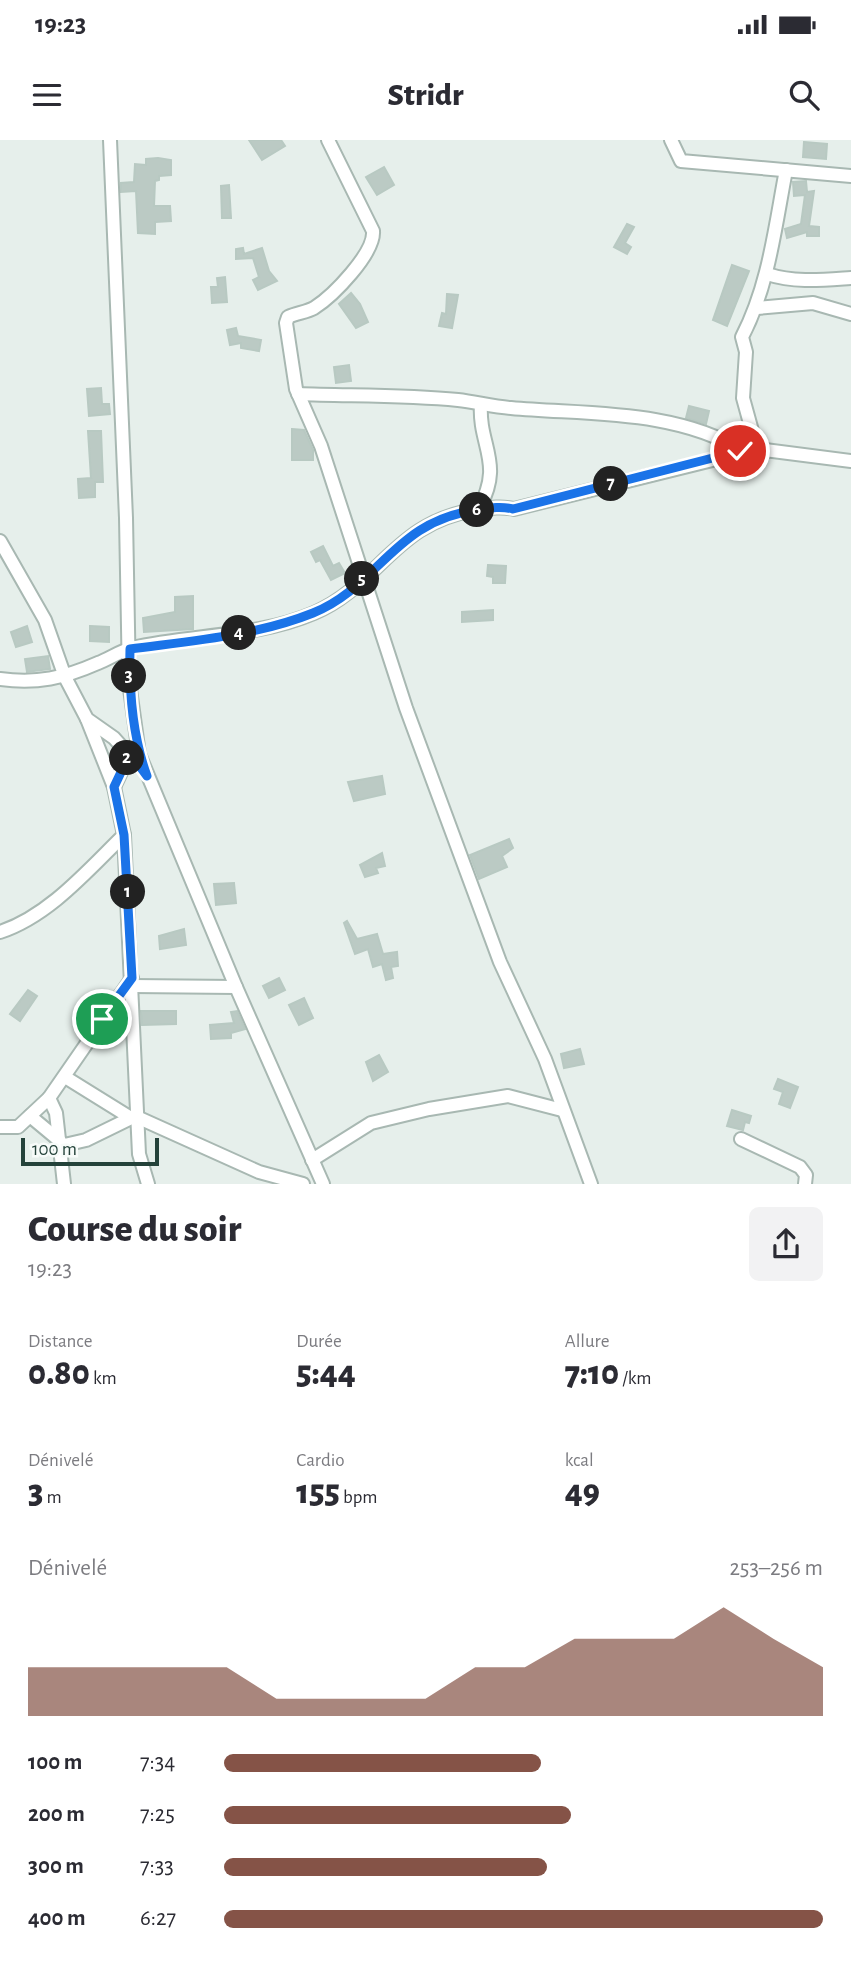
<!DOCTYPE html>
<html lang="fr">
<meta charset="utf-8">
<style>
body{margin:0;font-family:"Alegreya Sans",sans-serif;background:#f2f2f3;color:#2b2b33;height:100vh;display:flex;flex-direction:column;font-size:26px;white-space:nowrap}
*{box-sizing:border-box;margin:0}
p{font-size:23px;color:#7c7c81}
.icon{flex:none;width:38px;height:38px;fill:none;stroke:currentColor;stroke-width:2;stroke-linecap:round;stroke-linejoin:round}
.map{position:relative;height:1044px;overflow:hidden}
.drawer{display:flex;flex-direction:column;background:#fff;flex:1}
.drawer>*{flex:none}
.scale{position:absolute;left:21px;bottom:18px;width:138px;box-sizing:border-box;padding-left:7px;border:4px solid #24423a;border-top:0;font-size:19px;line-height:24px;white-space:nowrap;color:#24423a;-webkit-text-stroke:5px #f7fbf9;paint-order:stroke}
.pin{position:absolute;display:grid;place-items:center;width:60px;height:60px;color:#fff;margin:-30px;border:4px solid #fff;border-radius:50%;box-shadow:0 2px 7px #0007}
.km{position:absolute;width:35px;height:35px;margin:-18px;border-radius:50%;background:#222;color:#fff;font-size:19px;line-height:35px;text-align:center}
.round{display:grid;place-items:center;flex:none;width:74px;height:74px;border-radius:10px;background:#f2f2f3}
.summary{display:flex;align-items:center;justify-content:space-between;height:119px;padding:0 28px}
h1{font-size:38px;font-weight:800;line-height:52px}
.figures{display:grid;grid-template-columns:repeat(3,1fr);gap:10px;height:119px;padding:7px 28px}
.figures div{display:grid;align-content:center}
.figures b{font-size:35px;font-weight:800}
.figures small{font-size:19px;font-weight:400}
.figures p{font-size:19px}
.chart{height:196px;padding:14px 28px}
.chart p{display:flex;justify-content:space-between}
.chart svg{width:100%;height:126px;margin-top:7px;fill:#855347;opacity:.7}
ul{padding:0 28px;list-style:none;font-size:23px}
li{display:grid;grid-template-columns:112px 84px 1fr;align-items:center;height:52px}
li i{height:18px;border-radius:9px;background:#855347}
.status{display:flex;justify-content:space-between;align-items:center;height:49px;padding:0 35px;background:#fff;direction:ltr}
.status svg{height:19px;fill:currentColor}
header{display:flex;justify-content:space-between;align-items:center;height:91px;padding:0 28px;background:#fff;font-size:32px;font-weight:800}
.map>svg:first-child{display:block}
</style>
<div class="status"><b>19:23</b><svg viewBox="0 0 49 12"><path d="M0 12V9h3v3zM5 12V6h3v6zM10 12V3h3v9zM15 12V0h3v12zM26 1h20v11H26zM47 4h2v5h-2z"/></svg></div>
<header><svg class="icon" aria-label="menu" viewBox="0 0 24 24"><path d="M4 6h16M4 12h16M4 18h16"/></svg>Stridr<svg class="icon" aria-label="search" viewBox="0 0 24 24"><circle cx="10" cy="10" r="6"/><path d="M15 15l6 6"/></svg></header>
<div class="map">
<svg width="851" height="1044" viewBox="0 0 851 1044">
<rect width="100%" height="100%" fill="#e6efeb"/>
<g fill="#bbcac4" stroke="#b8c9c2" stroke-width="2">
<polygon points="249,0 281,0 285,6 262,20"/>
<polygon points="804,2 827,4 826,19 803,17"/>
<polygon points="158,18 171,20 171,35 159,36 159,40 155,41 154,66 170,66 171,81 155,82 155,94 138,93 136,51 121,52 121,43 134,42 135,24 146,25 146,19"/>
<polygon points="384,27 394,45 377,55 366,37"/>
<polygon points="806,41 807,52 814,51 809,86 819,87 819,96 807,96 807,92 787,98 785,89 801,84 805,55 794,56 793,42"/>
<polygon points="229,45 231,78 222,78 221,46"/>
<polygon points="627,84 634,87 625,103 631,107 627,114 614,107"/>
<polygon points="243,108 244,114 262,108 269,131 277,141 258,150 253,140 259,137 253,118 236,119 236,109"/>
<polygon points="732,125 749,131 727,186 713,180"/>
<polygon points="225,137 227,162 212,163 211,147 218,147 217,138"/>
<polygon points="351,153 360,164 368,182 356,188 339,164"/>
<polygon points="447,154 458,155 452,188 439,186 442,173 446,174"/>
<polygon points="236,188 238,196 261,200 259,211 241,208 241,203 230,205 227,190"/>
<polygon points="349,225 351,241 336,243 334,227"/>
<polygon points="101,248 102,264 109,264 110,274 89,276 87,249"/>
<polygon points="689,266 709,271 706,284 686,278"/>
<polygon points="292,289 304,290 313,310 313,320 292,320"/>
<polygon points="88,291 101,291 103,342 95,342 95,357 79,358 78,339 91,338"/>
<polygon points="323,406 333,426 339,423 345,433 331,440 320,420 316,422 311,412"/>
<polygon points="488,425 506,426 505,443 493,443 493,437 487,436"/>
<polygon points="193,456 193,489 144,492 143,478 175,472 175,457"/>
<polygon points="493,470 493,480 462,482 462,472"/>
<polygon points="27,486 32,502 16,507 11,492"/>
<polygon points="90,486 109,487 109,502 90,501"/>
<polygon points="48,516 50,529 27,532 25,519"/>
<polygon points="382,636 385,654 354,661 348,642"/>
<polygon points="509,699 513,708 502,716 507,727 479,739 470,715"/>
<polygon points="382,713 385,726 376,728 378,733 365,737 360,725"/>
<polygon points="234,743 236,763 216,765 214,744"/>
<polygon points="347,781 357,799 377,794 383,814 397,812 398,826 391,827 393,838 386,840 382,824 373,827 368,809 355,814 344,783"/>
<polygon points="184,789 186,805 160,809 159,796"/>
<polygon points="279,838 285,850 269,858 263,846"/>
<polygon points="28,850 37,856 20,881 10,874"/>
<polygon points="304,858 313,878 299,885 289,865"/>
<polygon points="141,871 176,871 176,884 142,885"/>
<polygon points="237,871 245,889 231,893 231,898 211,899 210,885 234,883 231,872"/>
<polygon points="580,909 584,924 564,928 561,914"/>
<polygon points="379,915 388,932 373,941 366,922"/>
<polygon points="778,939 798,947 790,968 779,964 783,952 774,949"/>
<polygon points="732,970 751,976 749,983 745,982 743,990 727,986"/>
</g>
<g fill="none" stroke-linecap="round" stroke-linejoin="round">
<defs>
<g id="minor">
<polyline points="110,0 126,378 129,542 139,614 236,847 323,1044"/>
<path d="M328,0L373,91C375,113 333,156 314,168C307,172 297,173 288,177L286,183L296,249L321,306L406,568L500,822L545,919L591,1044"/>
<polyline points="671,0 681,21 851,36"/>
<path d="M767,134C795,143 822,140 851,138"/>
<polyline points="757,168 813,163 851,174"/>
<path d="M298,254C351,256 405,255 458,260C476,262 493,267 511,268C588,275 675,269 743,311"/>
<path d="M757,309L743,258L746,212L742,197C769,145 775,87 786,30"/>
<path d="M478,370C505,323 478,306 481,264"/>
<polyline points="0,401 45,480 65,537 87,579 114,598 138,625"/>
<path d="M0,539C37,544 64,538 98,523C109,519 120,511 132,508C191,494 256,498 314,473C379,445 396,380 477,370C490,368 500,366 514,369L757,309L851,321"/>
<polyline points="87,579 114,647 124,695 139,1014 148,1044"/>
<polyline points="114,647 130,613"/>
<path d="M0,792C49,776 88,730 124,695"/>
<polyline points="132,846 236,847"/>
<polyline points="65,937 131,978"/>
<polyline points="49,958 56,973 64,1044"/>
<polyline points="30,976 60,1001"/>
<polyline points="0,987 18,987 49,958 132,838"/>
<polyline points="741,999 800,1027 806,1035 805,1044"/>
<polyline points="60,1006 86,1000 131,978 139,978 259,1032 303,1044"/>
<polyline points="312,1020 371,983 429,969 508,956 562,970"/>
</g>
</defs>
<use href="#minor" stroke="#a8b8b2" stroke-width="16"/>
<use href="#minor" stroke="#fff" stroke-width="12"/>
</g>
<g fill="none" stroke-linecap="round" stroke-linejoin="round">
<defs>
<path id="route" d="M102,879L132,838L124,695L114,647L130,613L147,636C132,595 129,552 130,509C190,501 256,496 313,473C378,447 395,380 477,370C490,368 500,366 513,369L740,311"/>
</defs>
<use href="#route" stroke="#fff" stroke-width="14"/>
<use href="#route" stroke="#1a73e8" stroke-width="9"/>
</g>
</svg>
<div class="scale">100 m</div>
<div class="pin" style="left:102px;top:879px;background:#1e9e55"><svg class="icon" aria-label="arrive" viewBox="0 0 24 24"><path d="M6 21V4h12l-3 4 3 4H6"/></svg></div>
<div class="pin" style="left:740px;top:311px;background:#d93025"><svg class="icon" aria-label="check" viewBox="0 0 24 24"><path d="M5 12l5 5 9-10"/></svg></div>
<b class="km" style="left:128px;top:752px">1</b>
<b class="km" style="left:127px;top:618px">2</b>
<b class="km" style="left:129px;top:536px">3</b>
<b class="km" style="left:239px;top:493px">4</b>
<b class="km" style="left:362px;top:439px">5</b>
<b class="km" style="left:477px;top:370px">6</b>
<b class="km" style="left:611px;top:344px">7</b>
</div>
<section class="drawer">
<div class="summary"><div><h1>Course du soir</h1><p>19:23</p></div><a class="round"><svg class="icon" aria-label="share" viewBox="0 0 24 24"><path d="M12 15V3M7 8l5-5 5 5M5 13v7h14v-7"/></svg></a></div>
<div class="figures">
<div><p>Distance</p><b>0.80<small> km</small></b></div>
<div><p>Durée</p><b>5:44</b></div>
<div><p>Allure</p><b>7:10<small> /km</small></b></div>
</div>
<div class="figures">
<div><p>Dénivelé</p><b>3<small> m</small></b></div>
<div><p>Cardio</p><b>155<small> bpm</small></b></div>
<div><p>kcal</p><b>49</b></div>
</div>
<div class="chart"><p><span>Dénivelé</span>253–256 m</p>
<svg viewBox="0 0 160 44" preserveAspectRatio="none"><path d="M0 44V27L10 27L20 27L30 27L40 27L50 38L60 38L70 38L80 38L90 27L100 27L110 17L120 17L130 17L140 6L150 17L160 27V44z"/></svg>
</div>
<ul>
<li><b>100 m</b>7:34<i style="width:53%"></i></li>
<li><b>200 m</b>7:25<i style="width:58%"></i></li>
<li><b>300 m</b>7:33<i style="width:54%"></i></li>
<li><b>400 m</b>6:27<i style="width:100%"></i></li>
</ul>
</section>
